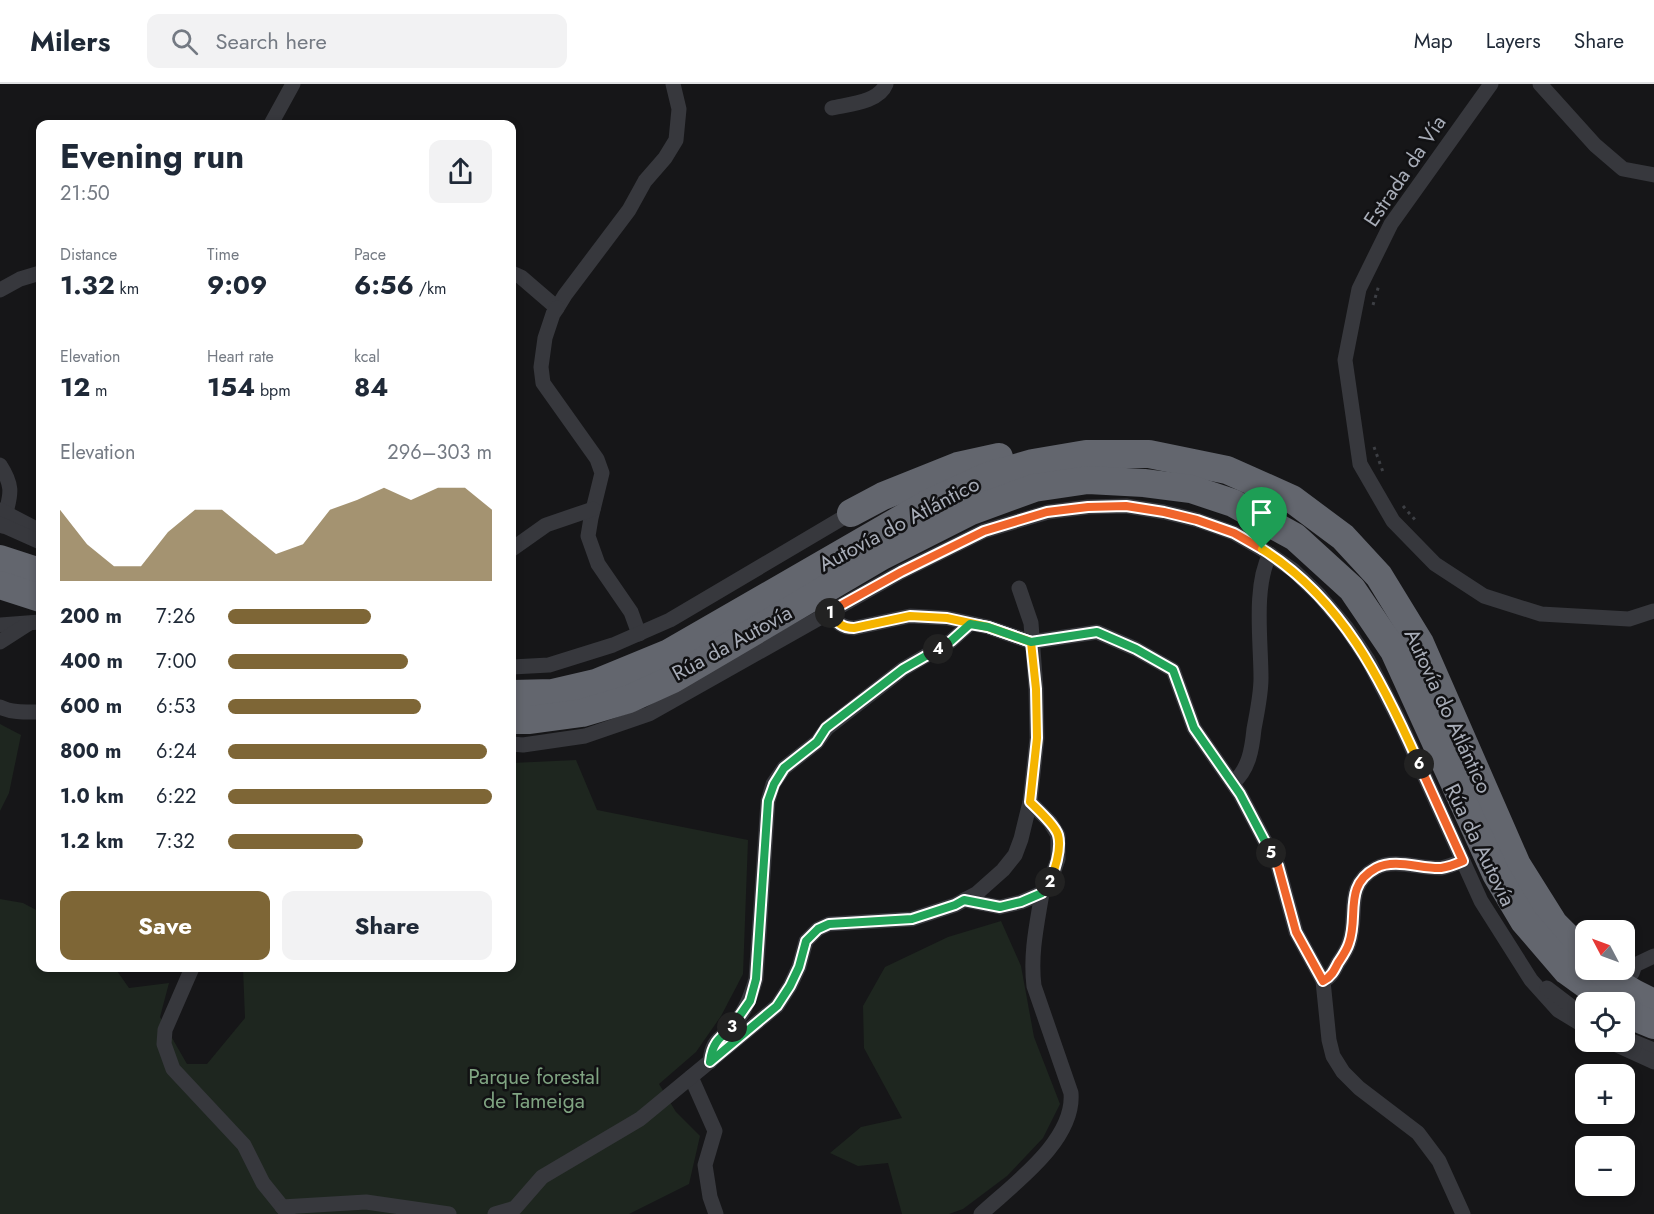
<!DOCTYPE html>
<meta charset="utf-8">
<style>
body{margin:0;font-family:Jost,sans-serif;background:#f2f2f3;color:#1f2937;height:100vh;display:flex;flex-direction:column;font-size:22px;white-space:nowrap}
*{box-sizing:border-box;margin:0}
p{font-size:20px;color:#747a83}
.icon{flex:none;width:33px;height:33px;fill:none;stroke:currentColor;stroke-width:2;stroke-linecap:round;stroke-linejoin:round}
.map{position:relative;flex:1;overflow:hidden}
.drawer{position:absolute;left:36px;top:36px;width:480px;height:852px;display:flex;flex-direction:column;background:#fff;border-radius:12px;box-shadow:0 3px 9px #0003}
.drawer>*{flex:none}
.needle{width:39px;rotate:311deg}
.tools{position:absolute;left:1575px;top:836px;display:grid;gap:12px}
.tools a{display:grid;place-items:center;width:60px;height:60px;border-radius:12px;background:#fff;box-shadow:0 3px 9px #0003;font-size:30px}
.pin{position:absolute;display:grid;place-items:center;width:51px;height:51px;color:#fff;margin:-62px -26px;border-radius:50% 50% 50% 0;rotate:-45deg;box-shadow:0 0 6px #0007}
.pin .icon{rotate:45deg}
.km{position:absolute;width:30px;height:30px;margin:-15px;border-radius:50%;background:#222;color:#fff;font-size:16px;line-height:30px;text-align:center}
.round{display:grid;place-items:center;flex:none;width:63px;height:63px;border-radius:12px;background:#f2f2f3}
.overview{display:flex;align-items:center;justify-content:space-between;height:102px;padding:0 24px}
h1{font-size:33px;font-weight:700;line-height:45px}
.figures{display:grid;grid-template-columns:repeat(3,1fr);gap:9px;height:102px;padding:6px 24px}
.figures div{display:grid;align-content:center}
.figures b{font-size:26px;font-weight:700}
.figures small{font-size:16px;font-weight:400}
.figures p{font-size:16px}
.chart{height:168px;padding:12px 24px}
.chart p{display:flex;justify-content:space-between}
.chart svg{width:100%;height:108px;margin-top:6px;fill:#7e6636;opacity:.7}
.action{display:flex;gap:12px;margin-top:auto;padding:12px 24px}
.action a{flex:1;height:69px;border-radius:12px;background:#7e6636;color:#fff;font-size:24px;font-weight:700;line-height:69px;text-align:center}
.action a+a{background:#f2f2f3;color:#1f2937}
ul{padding:0 24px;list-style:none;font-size:20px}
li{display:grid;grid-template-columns:96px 72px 1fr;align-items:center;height:45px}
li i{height:15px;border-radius:8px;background:#7e6636}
header{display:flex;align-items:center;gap:36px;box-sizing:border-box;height:84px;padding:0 30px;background:#fff;border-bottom:2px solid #e0e1e3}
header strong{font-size:28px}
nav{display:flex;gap:33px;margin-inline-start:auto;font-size:21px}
.search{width:420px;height:54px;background:#f2f2f3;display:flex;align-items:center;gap:15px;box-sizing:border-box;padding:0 21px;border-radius:12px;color:#747a83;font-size:22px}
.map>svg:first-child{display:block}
</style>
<header>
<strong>Milers</strong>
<div class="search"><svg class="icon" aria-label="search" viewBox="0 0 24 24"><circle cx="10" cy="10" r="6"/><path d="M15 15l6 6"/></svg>Search here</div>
<nav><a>Map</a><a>Layers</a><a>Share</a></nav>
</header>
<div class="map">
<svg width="1654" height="1130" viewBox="0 0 1654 1130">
<rect width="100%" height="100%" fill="#161618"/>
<g fill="#1e261f">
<polygon points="0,640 21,651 9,709 0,727"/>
<polygon points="576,676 597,726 748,756 743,890 721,932 696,968 659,1000 676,1028 700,1052 689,1100 629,1130 0,1130 0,815 23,819 40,828 40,884 115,884 129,904 169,899 160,933 187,980 207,980 245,934 243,884 512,884 512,679"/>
<polygon points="1001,837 1021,882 1034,953 1060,1020 1043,1054 1007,1092 963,1125 949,1130 902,1130 888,1079 858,1082 830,1069 861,1043 902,1034 864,964 863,922 885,883 948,853"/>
</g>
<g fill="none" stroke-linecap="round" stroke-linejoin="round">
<g stroke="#3d3f44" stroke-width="3" stroke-dasharray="3 4.5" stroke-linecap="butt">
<polyline points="1373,221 1379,201"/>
<polyline points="1374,363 1383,388"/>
<polyline points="1403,422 1416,437"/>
</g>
<g stroke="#37383d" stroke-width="15">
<polyline points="1491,0 1391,140 1359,205 1345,276 1360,380 1393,437 1435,480 1484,512 1541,530 1629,535 1654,527"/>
<polyline points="1540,0 1595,61 1623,85 1654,91"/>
<path d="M832,24C850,20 879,18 886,0"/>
<polyline points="271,40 293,0"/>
<polyline points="512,189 521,193 557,224 565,211 629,126 645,97 665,74 676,56 679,25 673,0"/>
<polyline points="0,206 20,195 40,189"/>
<polyline points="557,224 553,230 545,254 541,283 543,299 597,375 602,389 591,434 588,452 598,480 631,528 639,550"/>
<path d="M0,381C17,407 8,414 3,442"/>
<polyline points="0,426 40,447"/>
<polyline points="0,440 40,458"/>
<polyline points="512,465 546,441 593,425"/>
<path d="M829,528C837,538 841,544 854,544L910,532L947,534L988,543L1031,558L1097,548L1136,565L1173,586L1194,644L1240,710L1278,782L1296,848L1323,897L1329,956L1333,972L1343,988L1359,1004L1418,1049L1439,1077L1463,1130"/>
<polyline points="0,541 40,538"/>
<polyline points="0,558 28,540"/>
<polyline points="512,583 549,581 613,561 670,536 851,429"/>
<path d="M0,623C12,629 27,628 40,628"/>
<polyline points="512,660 523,661 585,652 649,630 901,488 984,447 1048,428 1088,423 1126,422 1164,428 1197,436 1234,449 1265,467 1293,486 1319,511 1346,543 1368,576 1399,636 1481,817 1531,896 1558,926 1586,943"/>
<path d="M1233,699C1249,685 1252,665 1254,645C1257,628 1261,611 1261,594C1261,557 1253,503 1270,470"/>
<polyline points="964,816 1000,823 1021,818 1042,809 1050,798 1058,775 1058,751 1050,738 1030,718"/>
<polyline points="192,884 165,946 164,960 173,985 244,1061 263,1099 288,1130"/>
<polyline points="1632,889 1635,881 1654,872"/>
<path d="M1323,897C1331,893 1334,887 1338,879C1342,873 1347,866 1349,859C1359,831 1343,802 1376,784C1395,774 1420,785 1441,784C1448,783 1456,779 1463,777"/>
<polyline points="1547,904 1585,933"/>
<polyline points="1624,954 1654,966"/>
<polyline points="1608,957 1654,978"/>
<path d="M710,978C712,953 722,956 735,939C746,926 751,911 756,895L768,717L773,700L784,684L817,658L827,644L903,585L951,557L970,540"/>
<polyline points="691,993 715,1047 705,1081 710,1113 716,1130"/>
<polyline points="282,1123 366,1118 449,1130"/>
<polyline points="495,1130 515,1124 542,1093 640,1035 777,922 790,902 799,883 806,857 818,845 829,840 912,835 955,821 976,810 1003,786 1015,771 1021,755 1030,718 1037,654 1036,605 1031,539 1019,504"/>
<path d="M981,1130C1012,1101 1075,1057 1071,1009L1034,902C1030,870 1037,840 1042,809"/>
</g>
<g stroke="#63666e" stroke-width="28">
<polyline points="851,429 883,412 958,382 999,373"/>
<polyline points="0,475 40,488"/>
<polyline points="0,501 40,514"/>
<polyline points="512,610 553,609 596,599 669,569 929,419 988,392 1033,379 1086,370 1149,370 1227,386 1292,415 1343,453 1379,492 1420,559 1517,781 1554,840 1586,872"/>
<polyline points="512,636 530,636 582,629 629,615 673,595 882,472 971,427 1034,404 1088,396 1144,399 1191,405 1233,419 1295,453 1352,505 1394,567 1496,790 1524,837 1567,887 1610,918"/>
<path d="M1599,885C1616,900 1634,910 1654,919"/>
<polyline points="1624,927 1637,934 1654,941"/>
</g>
</g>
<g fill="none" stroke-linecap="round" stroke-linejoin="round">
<defs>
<polyline id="split-1" points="830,529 829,528 901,488 984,447 1047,428 1088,423 1126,422 1164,428 1197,436 1234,449 1262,465"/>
<path id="split-2" d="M830,529C837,538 841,544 854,544L910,532L947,534L988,543L1031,558L1036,605L1037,654L1030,718C1038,726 1055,741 1058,751C1062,765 1055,785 1050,798"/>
<path id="split-3" d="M732,943C718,955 712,960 710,978L777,922L790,902L799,883L806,857L818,845L829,840L912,835L955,821L964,816L1000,823L1021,818L1042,809L1050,798"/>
<polyline id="split-4" points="732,943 750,917 756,895 768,717 774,700 784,684 817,658 826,644 903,585 938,565"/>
<polyline id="split-5" points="938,565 951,557 970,540 988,543 1031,558 1097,548 1136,565 1173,586 1194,644 1240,710 1271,769"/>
<path id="split-6" d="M1271,769L1278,782L1296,848L1323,897C1331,893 1334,887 1338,879C1342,873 1347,866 1349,859C1359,831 1343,802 1376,784C1395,774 1421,785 1441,784C1448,783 1456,780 1463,777L1419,680"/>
<path id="split-7" d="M1262,465C1342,515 1382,596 1419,680"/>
</defs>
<use href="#split-1" stroke="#fff" stroke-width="12"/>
<use href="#split-2" stroke="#fff" stroke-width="12"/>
<use href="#split-3" stroke="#fff" stroke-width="12"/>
<use href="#split-4" stroke="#fff" stroke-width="12"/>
<use href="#split-5" stroke="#fff" stroke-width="12"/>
<use href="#split-6" stroke="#fff" stroke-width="12"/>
<use href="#split-7" stroke="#fff" stroke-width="12"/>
<use href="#split-1" stroke="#f0652b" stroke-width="8"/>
<use href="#split-2" stroke="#f5b400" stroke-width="8"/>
<use href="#split-3" stroke="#22a559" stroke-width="8"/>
<use href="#split-4" stroke="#22a559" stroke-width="8"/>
<use href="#split-5" stroke="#22a559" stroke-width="8"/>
<use href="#split-6" stroke="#f0652b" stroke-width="8"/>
<use href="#split-7" stroke="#f5b400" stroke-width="8"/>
</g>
<g text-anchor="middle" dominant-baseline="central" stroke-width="5" stroke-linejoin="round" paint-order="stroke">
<g font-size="21" fill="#a8adb8" stroke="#111113">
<text transform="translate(1405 87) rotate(-56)">Estrada da Vía</text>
<text transform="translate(899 440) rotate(-28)">Autovía do Atlántico</text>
<text transform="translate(732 559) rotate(-29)">Rúa da Autovía</text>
<text transform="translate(1448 627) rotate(65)">Autovía do Atlántico</text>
<text transform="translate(1480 761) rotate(64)">Rúa da Autovía</text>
</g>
<g font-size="21" fill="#7fa381" stroke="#111113">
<text x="534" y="993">Parque forestal<tspan x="534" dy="24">de Tameiga</tspan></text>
</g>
</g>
</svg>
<div class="tools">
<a><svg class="needle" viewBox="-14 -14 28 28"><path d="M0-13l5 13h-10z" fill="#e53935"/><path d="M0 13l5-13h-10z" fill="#747a83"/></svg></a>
<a><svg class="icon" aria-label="locate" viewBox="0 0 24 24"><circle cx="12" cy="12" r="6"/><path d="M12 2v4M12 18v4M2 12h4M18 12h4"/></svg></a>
<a>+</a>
<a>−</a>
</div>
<div class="pin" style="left:1262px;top:465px;background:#1e9e55"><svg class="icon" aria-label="arrive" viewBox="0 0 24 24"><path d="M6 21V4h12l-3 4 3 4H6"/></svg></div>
<b class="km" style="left:830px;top:529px">1</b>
<b class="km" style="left:1050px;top:798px">2</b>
<b class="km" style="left:732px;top:943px">3</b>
<b class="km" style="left:938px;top:565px">4</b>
<b class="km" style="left:1271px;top:769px">5</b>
<b class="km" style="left:1419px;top:680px">6</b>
<section class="drawer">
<div class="overview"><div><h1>Evening run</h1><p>21:50</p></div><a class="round"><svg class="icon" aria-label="share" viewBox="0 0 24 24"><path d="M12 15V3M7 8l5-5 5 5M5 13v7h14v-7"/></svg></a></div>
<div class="figures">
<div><p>Distance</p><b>1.32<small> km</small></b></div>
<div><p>Time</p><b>9:09</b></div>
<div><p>Pace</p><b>6:56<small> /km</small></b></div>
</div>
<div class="figures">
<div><p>Elevation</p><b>12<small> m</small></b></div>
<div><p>Heart rate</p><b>154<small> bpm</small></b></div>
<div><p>kcal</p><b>84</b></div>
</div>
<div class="chart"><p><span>Elevation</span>296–303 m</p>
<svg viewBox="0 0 160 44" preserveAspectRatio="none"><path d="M0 44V15L10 29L20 38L30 38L40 24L50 15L60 15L70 24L80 33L90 29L100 15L110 11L120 6L130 11L140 6L150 6L160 15V44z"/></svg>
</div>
<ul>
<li><b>200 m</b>7:26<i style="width:54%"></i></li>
<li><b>400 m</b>7:00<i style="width:68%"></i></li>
<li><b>600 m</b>6:53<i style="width:73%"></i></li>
<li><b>800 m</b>6:24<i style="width:98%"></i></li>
<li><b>1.0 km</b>6:22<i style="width:100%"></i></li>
<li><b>1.2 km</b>7:32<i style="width:51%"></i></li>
</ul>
<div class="action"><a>Save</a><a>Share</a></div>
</section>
</div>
